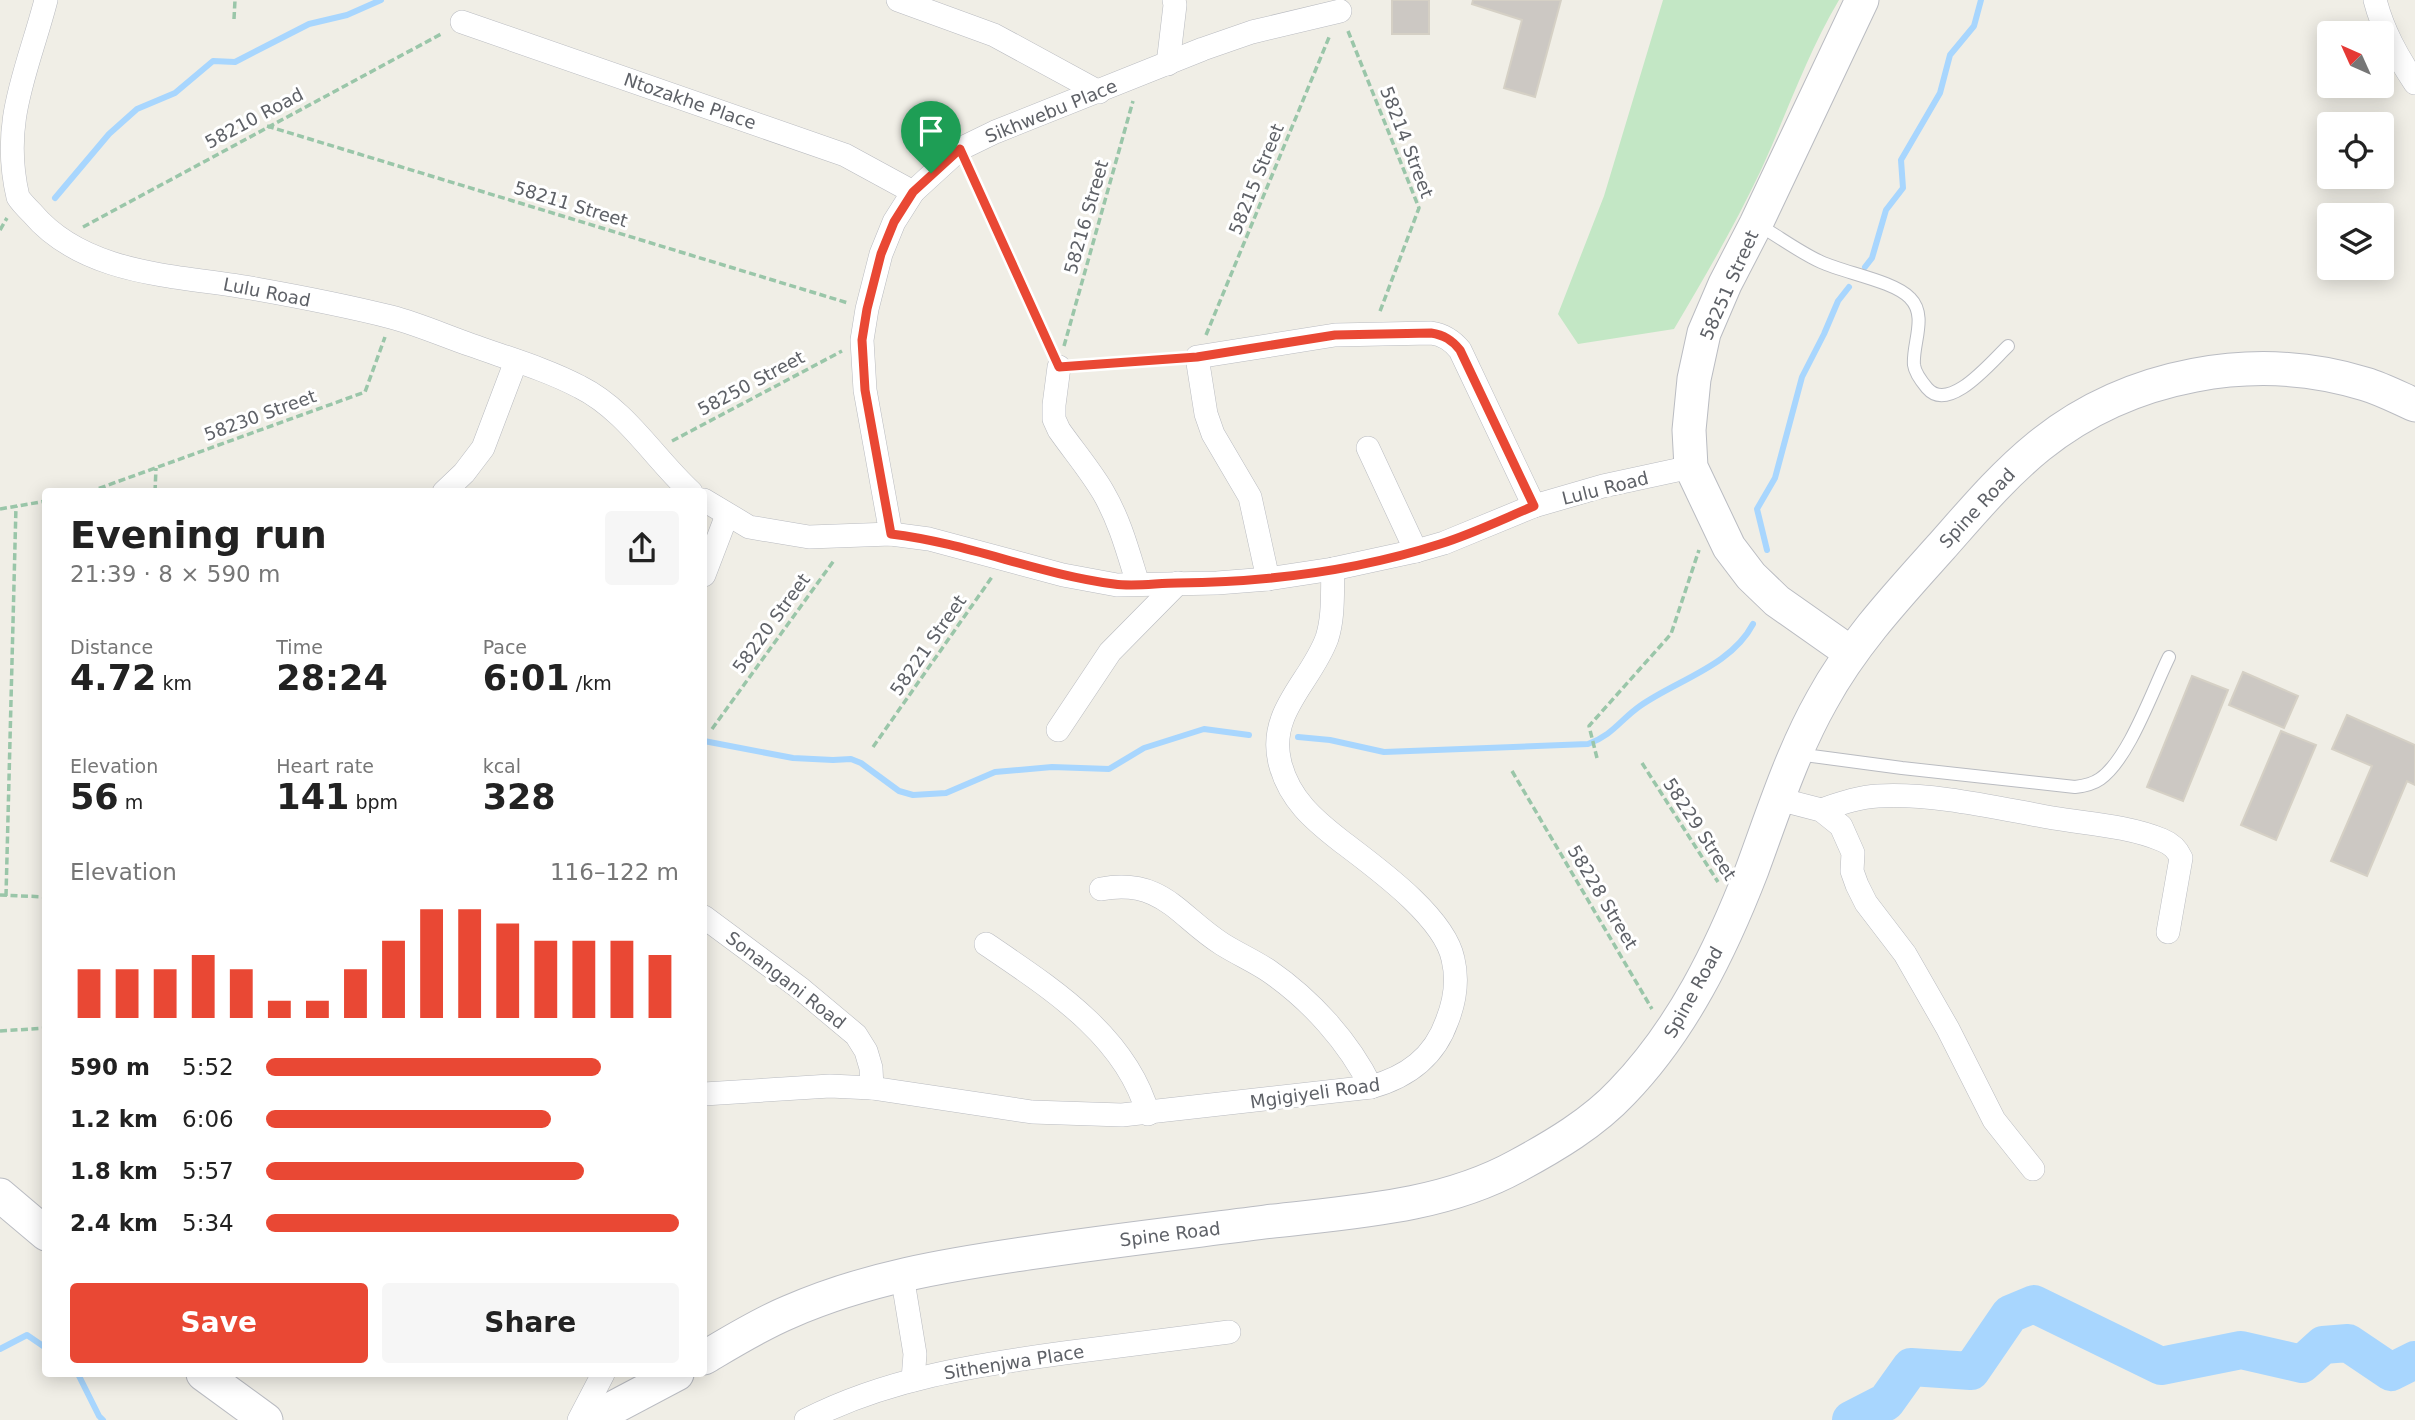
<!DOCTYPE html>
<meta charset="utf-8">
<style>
body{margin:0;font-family:"DejaVu Sans",sans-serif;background:#f6f6f6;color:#222;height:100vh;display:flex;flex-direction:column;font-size:26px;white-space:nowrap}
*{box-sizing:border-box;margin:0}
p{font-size:23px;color:#767676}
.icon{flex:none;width:38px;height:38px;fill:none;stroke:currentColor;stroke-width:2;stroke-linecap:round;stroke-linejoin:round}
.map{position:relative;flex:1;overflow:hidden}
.panel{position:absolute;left:42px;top:488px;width:665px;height:889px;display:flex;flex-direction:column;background:#fff;border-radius:7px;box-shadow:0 4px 18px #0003}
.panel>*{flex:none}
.needle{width:46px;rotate:315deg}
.buttons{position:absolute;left:2317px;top:21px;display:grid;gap:14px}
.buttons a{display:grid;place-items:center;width:77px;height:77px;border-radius:7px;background:#fff;box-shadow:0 4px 18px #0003;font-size:35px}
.pin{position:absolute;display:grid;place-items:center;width:60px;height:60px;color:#fff;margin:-72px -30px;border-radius:50% 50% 50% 0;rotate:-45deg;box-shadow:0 0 7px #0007}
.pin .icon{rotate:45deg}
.round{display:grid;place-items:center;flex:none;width:74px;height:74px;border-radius:7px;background:#f6f6f6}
.overview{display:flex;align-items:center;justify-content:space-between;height:119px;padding:0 28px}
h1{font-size:38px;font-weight:600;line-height:52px}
.figures{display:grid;grid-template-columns:repeat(3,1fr);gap:10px;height:119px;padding:7px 28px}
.figures div{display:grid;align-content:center}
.figures b{font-size:35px;font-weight:600}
.figures small{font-size:19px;font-weight:400}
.figures p{font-size:19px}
.chart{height:196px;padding:14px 28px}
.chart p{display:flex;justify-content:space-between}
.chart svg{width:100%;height:126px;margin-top:7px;stroke:#e94834;stroke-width:6}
.button{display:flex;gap:14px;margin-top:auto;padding:14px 28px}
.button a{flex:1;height:80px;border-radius:7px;background:#e94834;color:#fff;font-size:28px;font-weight:600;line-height:80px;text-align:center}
.button a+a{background:#f6f6f6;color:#222}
ul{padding:0 28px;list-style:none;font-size:23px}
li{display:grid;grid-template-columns:112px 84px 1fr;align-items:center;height:52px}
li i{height:18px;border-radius:9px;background:#e94834}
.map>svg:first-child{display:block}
</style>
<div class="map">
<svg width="2415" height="1420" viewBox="0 0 2415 1420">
<rect width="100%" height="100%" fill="#f0eee6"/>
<path fill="#c3e7c5" d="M1663,0H1839C1807,54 1787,113 1761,170C1735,225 1705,277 1674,329L1578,344L1558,314L1604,196Z"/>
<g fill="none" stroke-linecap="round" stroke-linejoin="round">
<g stroke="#a8d6fe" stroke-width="6">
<polyline points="55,198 109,134 137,109 175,93 213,61 235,62 309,24 347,15 381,0"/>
<polyline points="1865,267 1872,258 1886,210 1903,188 1901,160 1940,93 1950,55 1974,26 1981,0"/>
<polyline points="1767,550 1757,509 1775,478 1802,377 1824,334 1838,301 1849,287"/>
<path d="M1298,737L1330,740L1384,752L1588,744C1613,735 1620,720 1640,706C1677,680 1731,666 1753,624"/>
<polyline points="704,741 793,758 833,760 851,759 861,763 899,791 913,795 946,793 995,772 1052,767 1109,769 1144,748 1204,729 1249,735"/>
<polyline points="0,1349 27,1335 46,1348"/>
<polyline points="78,1374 99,1416 103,1420"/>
</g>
<polyline stroke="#a8d6fe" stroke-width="38" points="1851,1420 1886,1402 1911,1367 1971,1371 2010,1314 2034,1304 2161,1366 2241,1350 2302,1364 2323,1345 2348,1343 2391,1372 2415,1360"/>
</g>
<g fill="#ccc8c3" stroke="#d5d0c5" stroke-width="2">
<rect x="1392" y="0" width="37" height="34"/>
<polygon points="1473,0 1561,0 1535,97 1504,88 1522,20 1472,4"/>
<polygon points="2243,672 2298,696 2284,728 2229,705"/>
<polygon points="2192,676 2228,690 2183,801 2147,787"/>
<polygon points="2347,715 2415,745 2415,785 2407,781 2367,876 2331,861 2372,766 2332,749"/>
<polygon points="2281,731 2316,745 2276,840 2241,825"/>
</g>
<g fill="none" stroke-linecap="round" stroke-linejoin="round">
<defs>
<g id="lane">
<path d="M1757,224C1778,236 1799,252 1821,262C1845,273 1894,281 1910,298C1928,316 1912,344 1914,365C1915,373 1922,382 1927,388C1949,414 1991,362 2008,346"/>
<path d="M1797,754L1902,768L2075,787C2083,786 2093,784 2100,779C2129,759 2153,689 2169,657"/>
</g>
<g id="street">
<path d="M46,0C28,70 0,121 18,197C21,202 27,208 32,213C86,277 180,275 256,289C301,297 347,306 391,317C418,324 445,336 471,345C507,358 546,369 580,387C626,410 654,458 691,492"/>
<polyline points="898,0 994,35 1099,92"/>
<path d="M2375,0C2383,31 2397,56 2415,83"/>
<polyline points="462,22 845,155 913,192"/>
<polyline points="1168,64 1175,5 1174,0"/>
<path d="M1059,367L1054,405V419L1059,430C1073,450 1090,470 1103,492C1120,521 1128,552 1138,584"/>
<polyline points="1368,448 1416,551"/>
<polyline points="444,492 464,473 483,448 516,361"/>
<polyline points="704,500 749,527 809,537 891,534 929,539 1063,575 1117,585 1217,583 1268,579 1333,569 1416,551 1444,543 1534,506 1603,486 1691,467"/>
<polyline points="891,534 865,390 862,340 867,309 881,254 894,222 913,192 960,149 995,132 1203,49 1252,32 1340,11"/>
<polyline points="704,575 727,515"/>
<path d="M1268,579L1250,497L1213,434L1206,414L1197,357L1335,335L1431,333C1444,335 1452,340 1460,350L1534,506"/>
<polyline points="1058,730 1110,652 1178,583"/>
<polyline points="1778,799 1821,810 1841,826 1853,853 1852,871 1857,885 1866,903 1905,954 1948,1029 1994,1120 2033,1169"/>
<path d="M1821,810C1839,804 1858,797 1878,796C1936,793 1996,808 2053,818C2089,824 2128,826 2162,840C2172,844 2177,849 2181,858L2168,932"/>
<path d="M1101,889C1163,878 1178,916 1222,944C1238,954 1254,961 1269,971C1311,1000 1349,1042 1371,1087"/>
<polyline points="704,917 801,989 856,1035 866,1051 871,1068 872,1088"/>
<path d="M986,944C1049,987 1126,1035 1148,1114"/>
<path d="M704,1094L830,1086L872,1088L1032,1112L1122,1115L1371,1087C1407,1077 1434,1058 1447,1021C1455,1001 1458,980 1453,959C1444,916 1375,867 1341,841C1314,820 1289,799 1280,763C1267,712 1311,682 1327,638C1334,616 1332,592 1333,569"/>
<polyline points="902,1275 915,1354 913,1380"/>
<polyline points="579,1420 603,1374"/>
<path d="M806,1420C886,1379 975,1365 1064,1353C1119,1346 1174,1339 1229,1332"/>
</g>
<g id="secondary">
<polyline points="1851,653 1777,601 1751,576 1729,547 1691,467 1689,430 1694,379 1704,333 1725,284 1756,224 1862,0"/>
<polyline points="0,1195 46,1234"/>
<path d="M704,1358C731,1342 760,1324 789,1312C867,1278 946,1265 1029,1253C1108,1241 1187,1232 1265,1222C1349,1212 1441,1208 1517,1166C1554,1146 1593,1123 1622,1092C1682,1030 1721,950 1752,870C1773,813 1792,753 1822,700C1853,643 1898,595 1941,547C1972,512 2002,476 2039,446C2128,374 2255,350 2365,384C2382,389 2399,398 2415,405"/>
<polyline points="203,1374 266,1420"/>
<polyline points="590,1420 677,1374"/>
</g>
</defs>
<use href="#lane" stroke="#b9bbc0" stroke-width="14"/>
<use href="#street" stroke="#b9bbc0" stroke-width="24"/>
<use href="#secondary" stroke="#babcc2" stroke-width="35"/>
<g stroke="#9ac6a9" stroke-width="3.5" stroke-dasharray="7 3.5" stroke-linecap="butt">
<polyline points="234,19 235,0"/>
<polyline points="1348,31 1419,208 1379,314"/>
<polyline points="267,126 848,303"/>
<polyline points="969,168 1051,349"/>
<polyline points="83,227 443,33"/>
<polyline points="0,230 7,218"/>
<polyline points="1206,335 1330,35"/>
<polyline points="1064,346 1133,101"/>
<polyline points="1078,366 1175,359"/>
<polyline points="672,441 842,351"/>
<polyline points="89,492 365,392 385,337"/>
<polyline points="155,492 156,468"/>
<polyline points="0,509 46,501"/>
<polyline points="712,729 835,559"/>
<polyline points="873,747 992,577"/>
<polyline points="1597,758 1589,726 1671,634 1699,550"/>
<polyline points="1642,763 1718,882"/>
<polyline points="1512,771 1652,1009"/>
<polyline points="0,895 46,897"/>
<polyline points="6,896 16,506"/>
<polyline points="0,1031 46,1028"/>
</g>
<use href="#lane" stroke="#fff" stroke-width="12"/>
<use href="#street" stroke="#fff" stroke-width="23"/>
<use href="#secondary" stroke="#fff" stroke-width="33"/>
</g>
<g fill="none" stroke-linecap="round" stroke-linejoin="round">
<defs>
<path id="route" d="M960,149L1059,367L1197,357L1335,335L1431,333C1444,335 1452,340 1460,350L1534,506C1503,519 1472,534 1440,544C1356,571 1266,582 1178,583C1157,583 1135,587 1114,584C1038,574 967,543 891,534L865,390L862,340L867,309L881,254L894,222L913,192Z"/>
</defs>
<use href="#route" stroke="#fff" stroke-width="14"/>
<use href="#route" stroke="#e94834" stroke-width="9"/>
</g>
<g text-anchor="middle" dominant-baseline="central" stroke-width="6" stroke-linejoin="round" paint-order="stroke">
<g font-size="18" fill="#5e6167" stroke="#fff">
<text transform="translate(690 101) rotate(19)">Ntozakhe Place</text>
<text transform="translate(1051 111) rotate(-22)">Sikhwebu Place</text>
<text transform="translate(254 118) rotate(-28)">58210 Road</text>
<text transform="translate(1407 142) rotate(69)">58214 Street</text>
<text transform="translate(1256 179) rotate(-68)">58215 Street</text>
<text transform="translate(571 204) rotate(17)">58211 Street</text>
<text transform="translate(1086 217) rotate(-74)">58216 Street</text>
<text transform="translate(1729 285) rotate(-66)">58251 Street</text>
<text transform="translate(267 292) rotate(11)">Lulu Road</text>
<text transform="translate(751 383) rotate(-28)">58250 Street</text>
<text transform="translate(260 415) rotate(-20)">58230 Street</text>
<text transform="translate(1605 488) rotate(-14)">Lulu Road</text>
<text transform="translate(1977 508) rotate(-47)">Spine Road</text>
<text transform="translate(771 623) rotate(-54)">58220 Street</text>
<text transform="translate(928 645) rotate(-55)">58221 Street</text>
<text transform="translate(1700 829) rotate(57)">58229 Street</text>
<text transform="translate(1603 897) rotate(59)">58228 Street</text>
<text transform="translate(786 980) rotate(38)">Sonangani Road</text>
<text transform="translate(1693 992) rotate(-61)">Spine Road</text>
<text transform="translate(1315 1093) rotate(-8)">Mgigiyeli Road</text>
<text transform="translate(1170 1234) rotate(-7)">Spine Road</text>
<text transform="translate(1014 1362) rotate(-9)">Sithenjwa Place</text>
</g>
</g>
</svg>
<div class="buttons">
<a><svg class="needle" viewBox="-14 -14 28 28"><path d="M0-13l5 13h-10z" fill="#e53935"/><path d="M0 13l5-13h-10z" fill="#767676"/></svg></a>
<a><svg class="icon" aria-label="locate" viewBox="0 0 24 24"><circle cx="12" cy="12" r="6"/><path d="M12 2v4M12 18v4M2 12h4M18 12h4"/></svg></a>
<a><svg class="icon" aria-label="layers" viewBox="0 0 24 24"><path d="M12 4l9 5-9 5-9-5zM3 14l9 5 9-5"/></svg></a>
</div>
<div class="pin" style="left:931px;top:173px;background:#1e9e55"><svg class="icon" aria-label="arrive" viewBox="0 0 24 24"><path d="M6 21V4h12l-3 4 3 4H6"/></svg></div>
<section class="panel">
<div class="overview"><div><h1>Evening run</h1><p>21:39 · 8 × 590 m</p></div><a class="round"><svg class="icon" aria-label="share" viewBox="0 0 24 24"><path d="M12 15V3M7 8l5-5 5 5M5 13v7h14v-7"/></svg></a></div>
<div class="figures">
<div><p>Distance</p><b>4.72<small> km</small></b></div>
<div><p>Time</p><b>28:24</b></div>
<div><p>Pace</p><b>6:01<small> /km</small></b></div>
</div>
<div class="figures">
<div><p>Elevation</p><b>56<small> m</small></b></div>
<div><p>Heart rate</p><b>141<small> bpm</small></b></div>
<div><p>kcal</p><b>328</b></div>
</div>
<div class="chart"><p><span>Elevation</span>116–122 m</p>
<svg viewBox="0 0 160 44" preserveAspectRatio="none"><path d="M5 44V27M15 44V27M25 44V27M35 44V22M45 44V27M55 44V38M65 44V38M75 44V27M85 44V17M95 44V6M105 44V6M115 44V11M125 44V17M135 44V17M145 44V17M155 44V22"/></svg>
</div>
<ul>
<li><b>590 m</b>5:52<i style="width:81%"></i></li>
<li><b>1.2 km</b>6:06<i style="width:69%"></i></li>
<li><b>1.8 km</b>5:57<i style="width:77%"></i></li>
<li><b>2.4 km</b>5:34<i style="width:100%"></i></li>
</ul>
<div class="button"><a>Save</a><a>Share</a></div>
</section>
</div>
